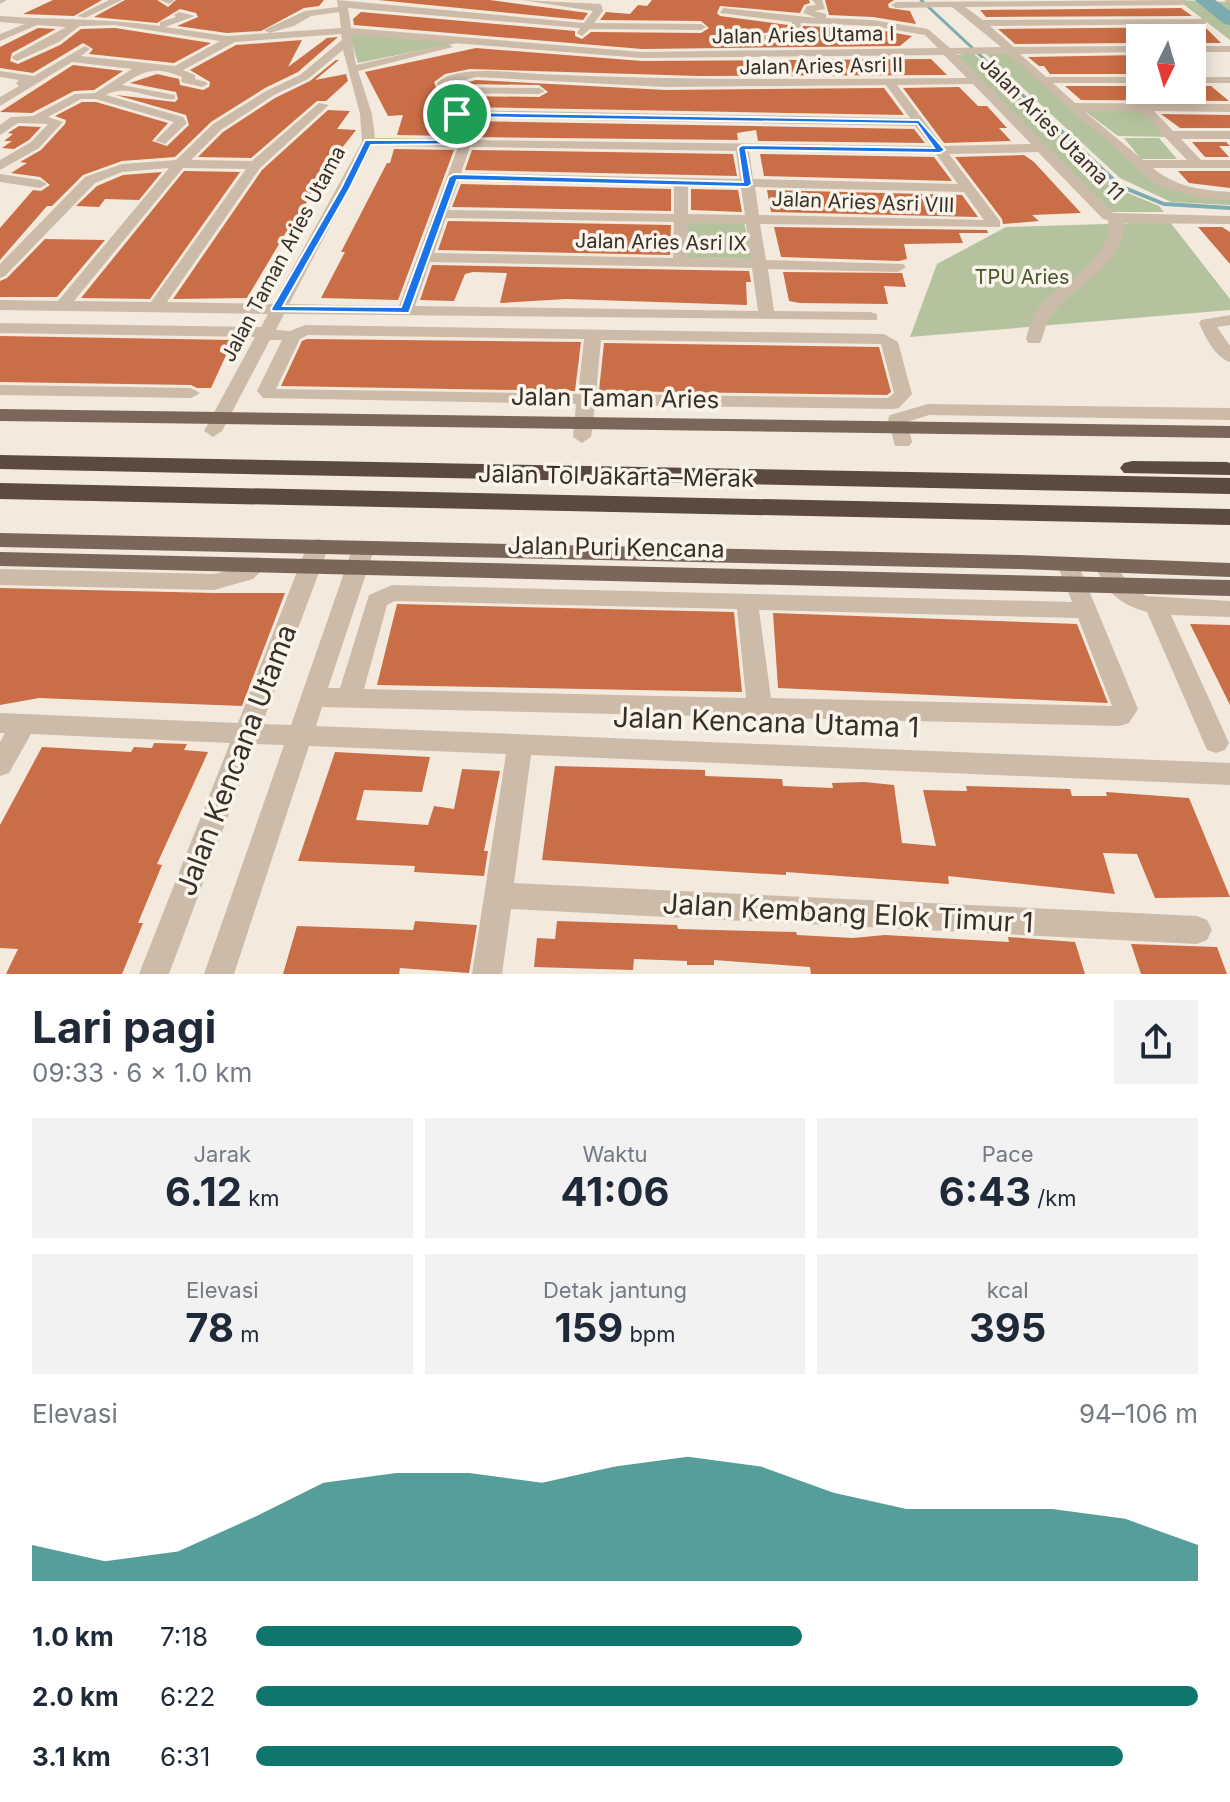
<!DOCTYPE html>
<html lang="id">
<meta charset="utf-8">
<style>
body{margin:0;font-family:Inter,sans-serif;background:#f2f2f3;color:#1f2937;height:100vh;display:flex;flex-direction:column;font-size:30px;white-space:nowrap}
*{box-sizing:border-box;margin:0}
p{font-size:26px;color:#747a83}
.icon{flex:none;width:44px;height:44px;fill:none;stroke:currentColor;stroke-width:2;stroke-linecap:round;stroke-linejoin:round}
.map{position:relative;height:974px;overflow:hidden}
.side{display:flex;flex-direction:column;background:#fff;flex:1}
.side>*{flex:none}
.needle{width:52px;rotate:185deg}
.buttons{position:absolute;left:1126px;top:24px;display:grid;gap:16px}
.buttons a{display:grid;place-items:center;width:80px;height:80px;border-radius:0px;background:#fff;box-shadow:0 4px 20px #0003;font-size:40px}
.pin{position:absolute;display:grid;place-items:center;width:68px;height:68px;color:#fff;margin:-34px;border:4px solid #fff;border-radius:50%;box-shadow:0 2px 8px #0007}
.round{display:grid;place-items:center;flex:none;width:84px;height:84px;border-radius:0px;background:#f2f2f3}
.summary{display:flex;align-items:center;justify-content:space-between;height:136px;padding:0 32px}
h1{font-size:44px;font-weight:700;line-height:60px}
.metrics{display:grid;grid-template-columns:repeat(3,1fr);gap:12px;height:136px;padding:8px 32px}
.metrics div{display:grid;align-content:center;border-radius:0px;background:#f2f2f3;text-align:center}
.metrics b{font-size:40px;font-weight:700}
.metrics small{font-size:22px;font-weight:400}
.metrics p{font-size:22px}
.chart{height:224px;padding:16px 32px}
.chart p{display:flex;justify-content:space-between}
.chart svg{width:100%;height:144px;margin-top:8px;fill:#0f766e;opacity:.7}
ul{padding:0 32px;list-style:none;font-size:26px}
li{display:grid;grid-template-columns:128px 96px 1fr;align-items:center;height:60px}
li i{height:20px;border-radius:10px;background:#0f766e}
.map>svg:first-child{display:block}
</style>
<div class="map">
<svg width="1230" height="974" viewBox="0 0 1230 974">
<rect width="100%" height="100%" fill="#f3eadd"/>
<g fill="#b4c39d">
<polygon points="1178,0 1230,2 1230,40"/>
<polygon points="349,33 457,43 358,63"/>
<polygon points="1007,51 1152,180 1230,198 1230,205 1171,202 1120,178 984,52"/>
<polygon points="973,53 1116,188 1159,206 1164,212 1110,212 956,55"/>
<polygon points="1082,109 1140,109 1167,137 1118,136"/>
<polygon points="1124,138 1159,138 1177,159 1141,159"/>
<polygon points="684,220 744,222 753,259 684,258"/>
<polygon points="1170,222 1230,299 1230,310 910,337 937,264 1006,227"/>
</g>
<g fill="none" stroke-linecap="round" stroke-linejoin="round">
<polyline stroke="#7cabb1" stroke-width="3" points="921,0 1046,117"/>
<polyline stroke="#7cabb1" stroke-width="4" points="1044,115 1120,186 1164,204 1230,208"/>
<polygon fill="#7cabb1" fill-rule="evenodd" points="1195,0 1215,0 1230,11 1230,25 1224,24"/>
</g>
<g fill="#c96e46">
<polygon points="53,0 102,0 74,16 23,14"/>
<polygon points="125,0 157,0 168,7 176,0 324,0 319,6 304,8 261,31 227,33 177,26 198,17 196,13 180,9 157,23 94,17"/>
<polygon points="378,0 490,0 588,13 583,20"/>
<polygon points="652,0 809,0 810,3 804,5 800,13 720,6 717,13 720,16 788,25 787,30 757,34 757,42 762,44 800,40 803,26 873,29 912,36 900,46 642,49 354,25 353,19 361,12 575,31 575,36 582,39 591,32 701,33 709,28 701,21 600,20 606,12 630,14 638,5 647,6"/>
<polygon points="825,0 894,0 888,4 889,8 910,11 916,24 873,17 829,15"/>
<polygon points="1181,8 1192,16 986,17 980,10"/>
<polygon points="1205,27 1221,43 1192,43 1192,38 1129,38 1134,43 1015,44 998,29"/>
<polygon points="38,28 56,29 12,53 10,61 18,64 60,45 81,29 115,28 211,43 174,63 89,54 93,49 83,43 33,73 0,68 0,47"/>
<polygon points="338,37 298,72 265,88 211,122 175,157 122,161 83,175 52,206 47,206 0,260 0,228 33,190 41,191 50,185 40,177 11,173 27,163 20,162 41,150 65,124 66,120 55,116 82,102 96,102 168,123 152,141 167,146 189,125 186,115 116,95 175,102 178,99 176,92 130,83 157,74 179,79 180,85 203,90 209,87 210,82 190,70 236,45 302,40 288,67 327,38"/>
<polygon points="476,48 642,61 931,59 947,75 699,76 470,69 445,74 434,82 455,136 397,135 403,115 388,116 365,72"/>
<polygon points="1140,55 1140,74 1050,74 1044,66 1039,66 1028,57"/>
<polygon points="336,60 339,60 315,80 346,74 348,81 326,101 317,101 251,158 198,157 223,132 275,98 310,81"/>
<polygon points="73,65 123,71 94,90 74,91 32,113 0,112"/>
<polygon points="476,80 666,90 884,88 904,115 462,107 458,96 539,97 548,92 539,85 460,84"/>
<polygon points="1065,86 1140,86 1140,90 1192,90 1192,86 1211,86 1229,101 1081,100"/>
<polygon points="959,87 978,106 987,106 1007,128 999,128 1011,141 944,143 903,88"/>
<polygon points="328,110 350,111 337,129 356,130 320,176 290,235 285,234 247,298 173,299 262,170"/>
<polygon points="1161,114 1230,115 1230,128 1180,128"/>
<polygon points="467,121 914,129 925,143 758,141 756,130 737,133 738,140 473,137"/>
<polygon points="19,126 41,127 29,140 14,149 2,148 12,141 4,141 13,134 8,133"/>
<polygon points="1192,142 1226,142 1230,146 1219,146 1229,157 1205,157"/>
<polygon points="394,149 454,150 398,300 321,298 345,252 341,252 387,163 390,163"/>
<polygon points="472,150 733,154 737,176 465,170"/>
<polygon points="760,154 934,157 952,181 764,176"/>
<polygon points="1024,155 1034,162 1081,213 1032,215 1039,221 1003,224 1002,219 955,157"/>
<polygon points="184,171 240,172 150,299 81,298"/>
<polygon points="1178,171 1230,171 1230,188 1189,183"/>
<polygon points="162,172 139,200 105,199 99,207 76,206 97,186 123,175"/>
<polygon points="461,184 671,189 671,211 452,207"/>
<polygon points="691,189 738,190 742,212 691,210"/>
<polygon points="767,190 962,195 978,217 771,212"/>
<polygon points="448,221 671,225 670,255 438,250"/>
<polygon points="774,227 987,230 988,233 959,233 963,243 904,244 907,259 899,261 781,257"/>
<polygon points="1198,227 1222,227 1230,232 1230,264"/>
<polygon points="45,239 105,240 57,297 0,297 0,281 7,278"/>
<polygon points="432,265 749,271 751,282 746,282 747,305 566,299 500,303 507,273 473,272 465,274 454,301 420,300"/>
<polygon points="783,272 902,273 906,287 884,286 888,304 800,303 789,301"/>
<polygon points="0,336 233,340 211,388 197,388 191,385 0,382"/>
<polygon points="307,339 581,342 575,391 281,386 302,341"/>
<polygon points="604,343 879,347 891,392 887,395 599,391"/>
<polygon points="0,588 214,593 285,593 242,706 39,698 0,705"/>
<polygon points="397,604 734,612 742,692 377,685"/>
<polygon points="773,613 1077,624 1108,703 778,688"/>
<polygon points="1190,624 1230,625 1230,705"/>
<polygon points="154,743 187,744 184,750 208,752 157,864 162,865 138,923 143,923 122,974 6,974 18,949 0,948 0,825 42,747 131,752 134,747 152,748"/>
<polygon points="335,752 430,757 422,792 364,790 356,820 428,825 434,806 454,809 462,769 500,771 484,851 488,851 484,876 414,872 415,866 298,861"/>
<polygon points="555,766 705,770 705,776 782,779 783,786 833,788 832,783 864,782 894,785 902,843 936,846 923,790 967,791 966,786 1070,789 1072,796 1107,796 1106,792 1189,798 1230,897 1155,898 1137,854 1103,853 1115,894 948,876 949,884 786,872 786,875 542,860"/>
<polygon points="415,921 477,925 469,973 400,968 399,974 283,974 297,926 413,930"/>
<polygon points="557,921 677,925 678,929 796,932 797,935 853,938 885,935 1009,942 1008,937 1075,942 1085,974 811,974 810,967 714,960 714,965 687,965 687,961 634,959 633,970 534,967 537,938 555,939"/>
<polygon points="1131,944 1217,947 1227,974 1141,974"/>
</g>
<g fill="none" stroke-linecap="round" stroke-linejoin="round">
<g fill="#ccbba9" fill-rule="evenodd">
<polygon points="0,0 7,0 0,4"/>
<polygon points="109,0 122,0 85,18 77,16"/>
<polygon points="160,0 173,0 174,1 169,4"/>
<path d="M337,0L584,23L593,11L522,0L601,4L603,11L594,23L701,24L706,27L701,30L590,29L582,36L577,33L580,28L348,8L351,28L642,52L938,48L925,35L873,26L801,23L798,38L763,41L759,40V36L789,33L792,22L720,13L723,8L817,18L803,13L807,6L816,5L812,0H822L825,9L814,11L826,14V18L873,20L928,29L950,48L1001,47L952,7L896,8L891,5L896,2L1186,0L1183,5L965,7L983,20L1209,19L1205,24L990,26L1014,47L1140,46V52L1020,54L1046,77H1140V83H1053L1075,103L1230,104V112L1154,111L1173,131H1230V139H1181L1201,160H1230V168H1153C1176,187 1200,190 1230,192V200L1199,198L1159,187L1008,54H956L1113,213L1230,216V224L1123,223C1129,263 1071,287 1052,314C1045,322 1045,333 1040,343H1028L1026,339C1029,327 1032,315 1041,305C1064,279 1113,261 1108,220L1103,219L1038,152L949,154L1000,221V227L760,224L766,260L903,264L906,267L898,272L768,269L774,311L871,312L877,314V320L284,314L276,330L290,331L305,325L884,334L898,342L912,394L899,408L893,409L595,405L591,437L582,443L573,437L576,404L263,398L257,391L282,340H270L222,431L213,437L204,431L255,337L0,333V323L261,327L268,314L0,310V300L58,301L169,168L122,172L95,183L5,276L0,278V264L85,177L122,164L176,160L213,124L266,91L300,75L342,40L341,34L235,42L183,70L195,75V79L206,82L208,84L202,87L181,82L182,77C155,66 145,70 122,85L175,95V99C154,101 126,83 106,95L183,117L187,123L165,144L155,141L174,122L96,99H81L48,117L63,122L39,148L0,170V160L31,142L48,124L18,123L0,135V125L11,117L33,116L75,94L95,93L132,69L72,62L0,106V97L19,86L16,83L19,80L0,77V71L34,76L85,46L90,49L81,56L175,66L220,41L115,25L80,26L59,42L17,61L12,58L13,56L66,27L37,25L0,41V34L25,24L0,22V16C54,20 107,18 160,26V22L176,17L174,15L179,12L195,16L165,27L227,36L341,28L339,12L311,16L294,26L269,33L264,30L305,11L338,7ZM351,35L642,58L944,55L967,78C823,79 681,81 538,74C513,73 456,64 437,83L459,139L375,138L372,114L358,71L453,47L448,44L356,65ZM343,50L360,114L362,142L273,304L167,302L260,168L329,105L319,103L252,161L191,160L221,130L274,95L308,79ZM476,77L666,87L886,85L910,118L460,110L453,93L539,94L545,91L539,88L450,87L449,84ZM973,84L1031,144L943,146L897,85ZM1084,111H1140L1187,160H1143ZM463,118L915,126L931,146L471,140ZM372,146L458,147L399,306L289,304ZM470,147L736,151L740,179L461,173ZM749,151L936,154L958,184L753,179ZM183,168L246,169L151,302L74,301ZM459,181L674,186V214L448,210ZM688,186L741,187L745,215L688,214ZM755,187L964,192L984,220L759,215ZM446,218L674,222L673,258L434,253ZM688,223L746,224L751,259L689,258ZM430,262L752,268L758,311L415,306ZM308,335L584,339L578,394L276,389L300,339ZM601,340L881,344L894,393L888,398L596,394Z"/>
<polygon points="1224,0 1230,0 1230,4"/>
<rect x="1192" y="46" width="38" height="6"/>
<rect x="1192" y="77" width="38" height="6"/>
<polygon points="0,174 40,180 47,184 40,188 0,182"/>
<path d="M1230,315V325L1217,327L1230,346V362C1215,357 1205,337 1199,323L1201,320Z"/>
<polygon points="0,385 191,388 200,393 191,398 0,395"/>
<polygon points="928,404 1230,408 1230,420 929,415 907,422 912,442 909,446 895,446 888,419 890,415"/>
<path d="M318,539L326,541L329,546L262,724L291,725L353,547L356,542H372L375,547L328,688H340L369,595L392,585L1072,602L1057,564L1060,559H1076L1138,709L1129,723L1120,726L322,707L316,726L1230,763V785L531,755L514,883L1197,916L1207,920L1212,930L1207,940L1197,944L511,909L502,974H472L506,754L309,746L234,974H204L284,745L255,744L169,974H139L230,743L31,734L9,773L0,776V742L5,733H0V713L238,723L307,546L310,541ZM395,601L737,609L746,698L364,689L387,605ZM759,610L1078,618L1112,706L771,698Z"/>
<polygon points="257,557 265,559 268,564 253,579 214,590 0,585 0,569 214,574 238,568"/>
<path d="M1106,558L1114,560L1127,583L1146,596L1230,601V617L1171,615L1229,743L1225,750L1216,753L1207,750L1147,612C1119,604 1106,592 1095,565L1098,560Z"/>
</g>
<g fill="#7b675a" fill-rule="evenodd">
<polygon points="0,409 1230,426 1230,438 0,421"/>
<polygon points="0,533 1020,555 1230,563 1230,577 1020,569 0,547"/>
<polygon points="0,552 1230,580 1230,596 0,566"/>
</g>
<g fill="#5a4a40" fill-rule="evenodd">
<polygon points="0,455 1230,478 1230,494 0,469"/>
<polygon points="1132,461 1227,462 1230,463 1230,475 1124,473 1120,468 1124,463"/>
<polygon points="0,483 1230,509 1230,525 0,499"/>
</g>
</g>
<path fill="#1a73e8" stroke="#fff" stroke-width="2" fill-rule="evenodd" d="M457,112L919,120L945,150L940,153L746,150L752,184L748,187L457,180L409,313L272,311L271,309L341,188L365,140H461L453,114ZM462,117L917,124L934,148L742,145L738,148L743,182L454,174L449,177L401,307L283,306L350,188L371,145L469,144Z"/>
<g text-anchor="middle" dominant-baseline="central" stroke-width="7" stroke-linejoin="round" paint-order="stroke">
<g font-size="20" fill="#392f29" stroke="#faf4ea">
<text transform="translate(803 35) rotate(-1)">Jalan Aries Utama I</text>
<text transform="translate(821 66) rotate(-1)">Jalan Aries Asri II</text>
<text transform="translate(1052 128) rotate(45)">Jalan Aries Utama 11</text>
<text transform="translate(863 202) rotate(2)">Jalan Aries Asri VIII</text>
<text transform="translate(661 242) rotate(1)">Jalan Aries Asri IX</text>
<text transform="translate(283 254) rotate(-62)">Jalan Taman Aries Utama</text>
</g>
<g font-size="20" fill="#45582c" stroke="#faf4ea">
<text x="1022" y="277">TPU Aries</text>
</g>
<g font-size="24" fill="#392f29" stroke="#faf4ea">
<text transform="translate(615 398) rotate(1)">Jalan Taman Aries</text>
<text transform="translate(616 476) rotate(1)">Jalan Tol Jakarta–Merak</text>
<text transform="translate(616 547) rotate(1)">Jalan Puri Kencana</text>
</g>
<g font-size="28" fill="#392f29" stroke="#faf4ea">
<text transform="translate(766 722) rotate(2)">Jalan Kencana Utama 1</text>
<text transform="translate(236 760) rotate(-69)">Jalan Kencana Utama</text>
<text transform="translate(848 913) rotate(3)">Jalan Kembang Elok Timur 1</text>
</g>
</g>
</svg>
<div class="buttons">
<a><svg class="needle" viewBox="-14 -14 28 28"><path d="M0-13l5 13h-10z" fill="#e53935"/><path d="M0 13l5-13h-10z" fill="#747a83"/></svg></a>
</div>
<div class="pin" style="left:457px;top:114px;background:#1e9e55"><svg class="icon" aria-label="arrive" viewBox="0 0 24 24"><path d="M6 21V4h12l-3 4 3 4H6"/></svg></div>
</div>
<section class="side">
<div class="summary"><div><h1>Lari pagi</h1><p>09:33 · 6 × 1.0 km</p></div><a class="round"><svg class="icon" aria-label="share" viewBox="0 0 24 24"><path d="M12 15V3M7 8l5-5 5 5M5 13v7h14v-7"/></svg></a></div>
<div class="metrics">
<div><p>Jarak</p><b>6.12<small> km</small></b></div>
<div><p>Waktu</p><b>41:06</b></div>
<div><p>Pace</p><b>6:43<small> /km</small></b></div>
</div>
<div class="metrics">
<div><p>Elevasi</p><b>78<small> m</small></b></div>
<div><p>Detak jantung</p><b>159<small> bpm</small></b></div>
<div><p>kcal</p><b>395</b></div>
</div>
<div class="chart"><p><span>Elevasi</span>94–106 m</p>
<svg viewBox="0 0 160 44" preserveAspectRatio="none"><path d="M0 44V33L10 38L20 35L30 25L40 14L50 11L60 11L70 14L80 9L90 6L100 9L110 17L120 22L130 22L140 22L150 25L160 33V44z"/></svg>
</div>
<ul>
<li><b>1.0 km</b>7:18<i style="width:58%"></i></li>
<li><b>2.0 km</b>6:22<i style="width:100%"></i></li>
<li><b>3.1 km</b>6:31<i style="width:92%"></i></li>
</ul>
</section>
